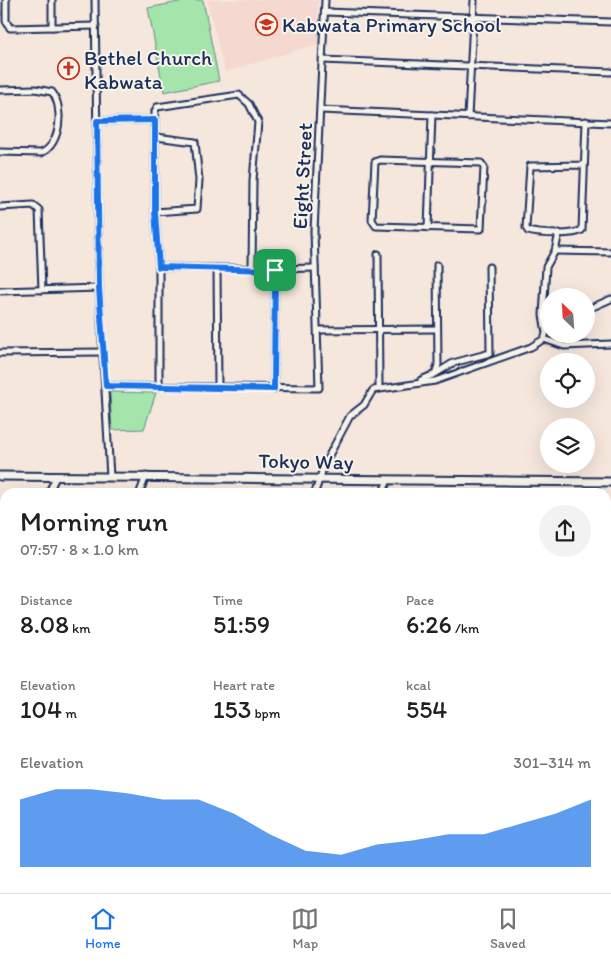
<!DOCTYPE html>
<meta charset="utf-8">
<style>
body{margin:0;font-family:Itim,sans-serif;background:#f2f2f2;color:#202124;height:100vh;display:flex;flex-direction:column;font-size:19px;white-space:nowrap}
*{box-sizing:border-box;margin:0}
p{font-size:16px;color:#757577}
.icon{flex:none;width:28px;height:28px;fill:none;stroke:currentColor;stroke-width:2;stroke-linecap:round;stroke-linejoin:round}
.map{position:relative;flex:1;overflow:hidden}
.side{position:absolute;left:0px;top:488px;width:611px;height:406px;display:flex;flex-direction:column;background:#fff;border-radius:15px 15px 0 0;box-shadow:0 5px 20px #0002}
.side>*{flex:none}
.needle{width:32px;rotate:335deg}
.fabs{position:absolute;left:540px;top:288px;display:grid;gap:10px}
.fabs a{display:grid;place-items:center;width:55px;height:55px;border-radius:50%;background:#fff;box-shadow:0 5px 20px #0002;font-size:25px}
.pin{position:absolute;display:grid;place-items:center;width:42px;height:42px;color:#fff;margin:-21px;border-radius:10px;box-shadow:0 2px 8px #0006}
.round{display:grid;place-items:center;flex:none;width:52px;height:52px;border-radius:26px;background:#f2f2f2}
.overview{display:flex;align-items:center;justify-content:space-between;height:85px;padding:0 20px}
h1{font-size:28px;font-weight:600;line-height:38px}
.stats{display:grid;grid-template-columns:repeat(3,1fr);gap:8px;height:85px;padding:5px 20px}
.stats div{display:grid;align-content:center}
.stats b{font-size:25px;font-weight:600}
.stats small{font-size:14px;font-weight:400}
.stats p{font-size:14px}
.chart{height:140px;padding:10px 20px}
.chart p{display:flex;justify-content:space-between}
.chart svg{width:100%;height:90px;margin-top:5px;fill:#1a73e8;opacity:.7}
.menu{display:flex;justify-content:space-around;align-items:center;height:70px;border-top:1px solid #e0e0e0;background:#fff;font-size:14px;color:#757577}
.menu a{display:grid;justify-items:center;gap:2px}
.menu .active{color:#1a73e8}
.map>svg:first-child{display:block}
</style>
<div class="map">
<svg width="611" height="893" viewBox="0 0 611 893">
<rect width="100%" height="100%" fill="#f6e7dd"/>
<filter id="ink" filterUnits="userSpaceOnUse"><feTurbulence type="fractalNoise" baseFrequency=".02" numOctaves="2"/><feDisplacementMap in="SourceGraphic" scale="10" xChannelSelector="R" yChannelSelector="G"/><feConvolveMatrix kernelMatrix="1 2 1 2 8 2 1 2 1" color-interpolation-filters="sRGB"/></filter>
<g filter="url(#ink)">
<polygon fill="#f5d8d0" points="207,0 318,0 318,44 225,72"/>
<g fill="#a5e4ab" stroke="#608a84">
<polygon points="189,0 203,0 219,81 164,92 148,8"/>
<polygon points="110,392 156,393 144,429 112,430"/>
</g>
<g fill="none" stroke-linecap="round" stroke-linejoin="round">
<defs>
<g id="minor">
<polyline points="6,0 6,21 10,28 96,26"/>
<polyline points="95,0 99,288 110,477"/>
<polyline points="325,12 611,22"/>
<polyline points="52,27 52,0"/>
<polyline points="323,60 611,72"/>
<path d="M0,90L35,89L52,92C64,107 61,145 41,153L0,152"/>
<polyline points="321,110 611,123"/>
<polyline points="468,117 474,0"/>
<polyline points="97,121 155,120"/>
<polygon points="380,160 481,163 484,167 481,229 376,226 372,220 375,162"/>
<path d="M584,165L530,166L526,228L528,231C539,234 573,236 582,230L586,121"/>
<polyline points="0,207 33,205 39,210 42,290"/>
<polyline points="155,212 197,209 199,180 195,142 156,137"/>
<polyline points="428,228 432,115"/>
<polyline points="555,251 611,252"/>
<polyline points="378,254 379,388"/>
<polyline points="159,267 275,269 315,268"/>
<polyline points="217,268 218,387"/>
<polyline points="0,291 99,288"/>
<polyline points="586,310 611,299"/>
<polyline points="319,330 436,329"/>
<polyline points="544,339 564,346 611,344"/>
<polyline points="0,353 103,352"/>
<polyline points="435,374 453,363 490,353 489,267"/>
<polyline points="421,380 435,374 438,365 437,265"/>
<polyline points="106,386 319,388 314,231 325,0"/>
<polyline points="159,387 159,267 155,212 155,111 157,107 239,95 249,104 258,122 253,180 252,269"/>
<polyline points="274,389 275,269"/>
<polyline points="49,492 56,477"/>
<polyline points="140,492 146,476"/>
<polyline points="315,492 325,463 350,416 364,405 373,390 435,381 531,347 544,339 546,333 543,315 546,267 555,251 559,233"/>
<polyline points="383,492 388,480"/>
<polyline points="606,604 609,598"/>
<polyline points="0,608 5,596"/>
<polyline points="606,713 611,715"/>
<polyline points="0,795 5,794"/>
<polyline points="606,808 611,811"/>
<polyline points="606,846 611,842"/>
<polyline points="0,877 5,876"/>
<polyline points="70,889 71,893"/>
<polyline points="154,889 155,893"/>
<polyline points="222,889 223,893"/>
<polyline points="325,889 326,893"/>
<polyline points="397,889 397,893"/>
<polyline points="457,889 457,893"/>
<polyline points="181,893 196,889"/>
<polyline points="540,893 547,889"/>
</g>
<polyline id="secondary" points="0,476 611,482"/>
</defs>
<use href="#minor" stroke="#1b2f5e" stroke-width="9"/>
<use href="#secondary" stroke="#1b2f5e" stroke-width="11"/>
<use href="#minor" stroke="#f7f3e8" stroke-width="5"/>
<use href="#secondary" stroke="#f7f3e8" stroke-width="7"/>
</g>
</g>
<g fill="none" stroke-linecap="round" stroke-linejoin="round" filter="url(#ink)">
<defs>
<polygon id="route" points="155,120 155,212 159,267 275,270 274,389 106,386 99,288 97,121"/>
</defs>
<use href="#route" stroke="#fff" stroke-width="10"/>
<use href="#route" stroke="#1a73e8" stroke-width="6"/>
</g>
<defs>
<symbol id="school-ring" viewBox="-11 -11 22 22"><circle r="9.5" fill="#f7f3e8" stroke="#c8321e" stroke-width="1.5"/><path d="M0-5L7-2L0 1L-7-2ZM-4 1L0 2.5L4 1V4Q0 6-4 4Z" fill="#c8321e"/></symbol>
<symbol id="church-ring" viewBox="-11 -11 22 22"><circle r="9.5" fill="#f7f3e8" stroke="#c8321e" stroke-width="1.5"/><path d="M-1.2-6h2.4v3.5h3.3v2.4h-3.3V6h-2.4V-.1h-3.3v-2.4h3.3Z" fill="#c8321e"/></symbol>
</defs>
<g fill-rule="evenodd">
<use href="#school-ring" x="254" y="12" width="25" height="25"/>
<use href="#church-ring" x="56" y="56" width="25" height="25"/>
</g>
<g text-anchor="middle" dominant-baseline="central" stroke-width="4" stroke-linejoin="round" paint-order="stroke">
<g font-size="21" fill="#1b2f5e" stroke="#f7f3e8" text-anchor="start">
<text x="282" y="24">Kabwata Primary School</text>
<text x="84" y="57">Bethel Church<tspan x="84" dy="24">Kabwata</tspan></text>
</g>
<g font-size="21" fill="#1b2f5e" stroke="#f7f3e8">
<text transform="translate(302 176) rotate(-87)">Eight Street</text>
<text transform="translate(306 461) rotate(1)">Tokyo Way</text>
</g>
</g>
</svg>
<div class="fabs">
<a><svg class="needle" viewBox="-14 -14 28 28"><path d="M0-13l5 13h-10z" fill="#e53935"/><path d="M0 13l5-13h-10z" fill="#757577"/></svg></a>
<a><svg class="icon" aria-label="locate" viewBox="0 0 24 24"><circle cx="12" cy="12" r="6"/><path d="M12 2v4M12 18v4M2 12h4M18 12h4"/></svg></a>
<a><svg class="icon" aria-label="layers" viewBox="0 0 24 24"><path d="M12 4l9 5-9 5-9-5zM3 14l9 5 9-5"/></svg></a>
</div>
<div class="pin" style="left:275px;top:270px;background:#1e9e55"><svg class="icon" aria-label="arrive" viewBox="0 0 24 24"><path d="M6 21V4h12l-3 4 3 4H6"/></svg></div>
<section class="side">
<div class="overview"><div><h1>Morning run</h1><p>07:57 · 8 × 1.0 km</p></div><a class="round"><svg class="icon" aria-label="share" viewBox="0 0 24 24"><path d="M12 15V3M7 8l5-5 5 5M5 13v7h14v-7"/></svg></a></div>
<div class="stats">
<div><p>Distance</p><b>8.08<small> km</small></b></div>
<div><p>Time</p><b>51:59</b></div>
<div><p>Pace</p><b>6:26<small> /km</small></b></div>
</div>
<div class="stats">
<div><p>Elevation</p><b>104<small> m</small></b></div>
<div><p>Heart rate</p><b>153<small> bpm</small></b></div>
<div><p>kcal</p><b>554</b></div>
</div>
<div class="chart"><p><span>Elevation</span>301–314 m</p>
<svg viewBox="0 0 160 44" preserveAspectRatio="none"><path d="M0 44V11L10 6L20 6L30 8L40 11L50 11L60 18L70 28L80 36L90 38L100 33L110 31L120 28L130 28L140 23L150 18L160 11V44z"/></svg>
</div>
</section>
</div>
<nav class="menu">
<a class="active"><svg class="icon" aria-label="home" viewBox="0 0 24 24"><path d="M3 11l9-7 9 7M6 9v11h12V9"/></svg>Home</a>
<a><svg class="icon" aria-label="map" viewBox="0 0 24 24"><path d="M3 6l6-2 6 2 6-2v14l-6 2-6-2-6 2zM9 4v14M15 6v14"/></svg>Map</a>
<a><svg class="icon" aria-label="saved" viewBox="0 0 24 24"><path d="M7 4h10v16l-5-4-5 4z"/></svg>Saved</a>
</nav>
